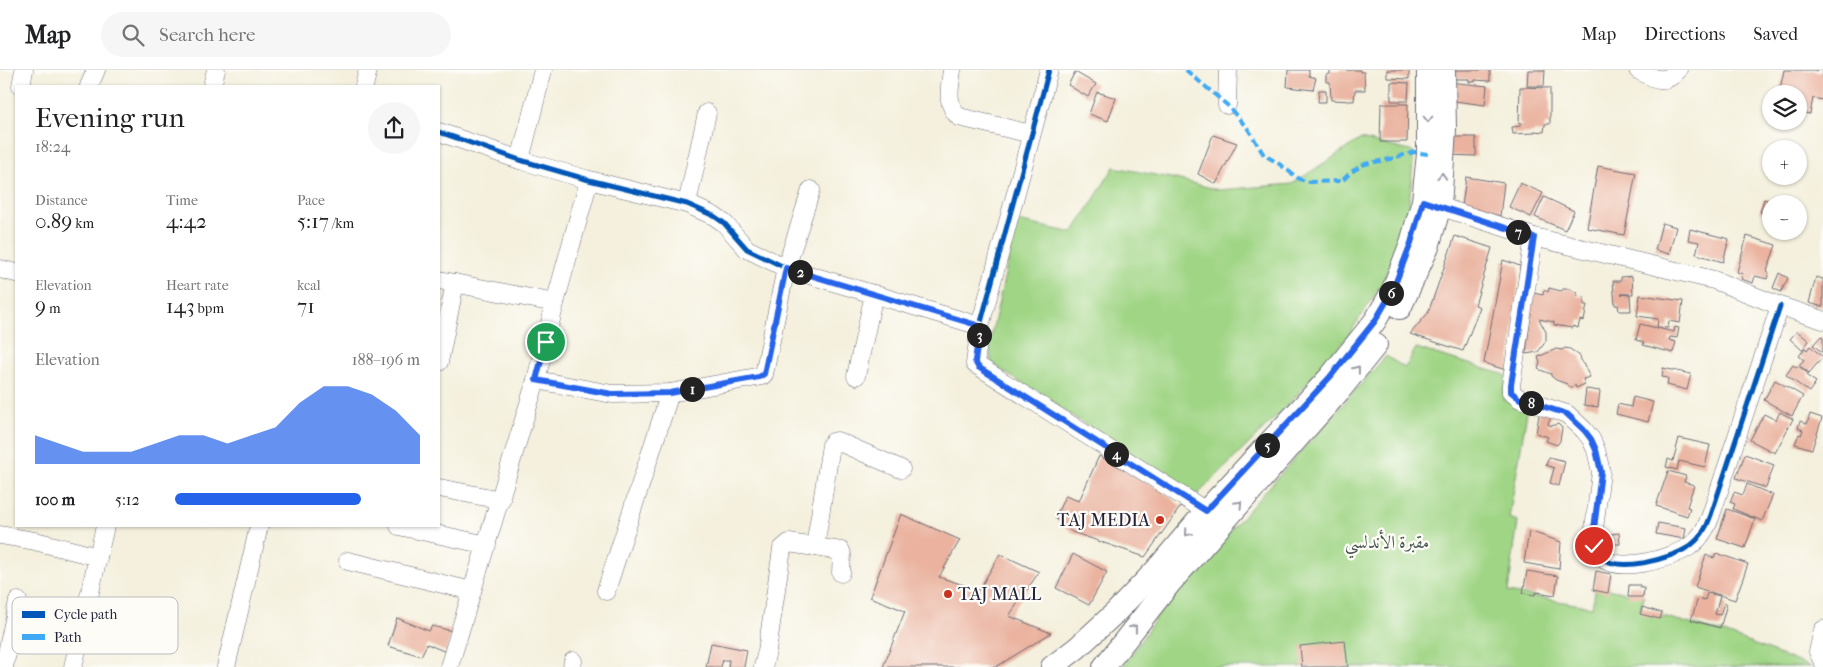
<!DOCTYPE html>
<meta charset="utf-8">
<style>
body{margin:0;font-family:"IM FELL French Canon",Amiri,serif;background:#f6f6f6;color:#202124;height:100vh;display:flex;flex-direction:column;font-size:19px;white-space:nowrap}
*{box-sizing:border-box;margin:0}
p{font-size:16px;color:#757577}
.icon{flex:none;width:28px;height:28px;fill:none;stroke:currentColor;stroke-width:2;stroke-linecap:round;stroke-linejoin:round}
.map{position:relative;flex:1;overflow:hidden}
.side{position:absolute;left:15px;top:15px;width:425px;height:442px;display:flex;flex-direction:column;background:#fff;border-radius:0px;box-shadow:0 1px 4px #0004}
.side>*{flex:none}
.fabs{position:absolute;left:1762px;top:15px;display:grid;gap:10px}
.fabs a{display:grid;place-items:center;width:45px;height:45px;border-radius:50%;background:#fff;box-shadow:0 1px 4px #0004;font-size:25px}
.pin{position:absolute;display:grid;place-items:center;width:42px;height:42px;color:#fff;margin:-21px;border:2px solid #fff;border-radius:50%;box-shadow:0 1px 5px #0007}
.km{position:absolute;width:25px;height:25px;margin:-12px;border-radius:50%;background:#222;color:#fff;font-size:14px;line-height:25px;text-align:center}
.round{display:grid;place-items:center;flex:none;width:52px;height:52px;border-radius:26px;background:#f6f6f6}
.overview{display:flex;align-items:center;justify-content:space-between;height:85px;padding:0 20px}
h1{font-size:28px;font-weight:600;line-height:38px}
.figures{display:grid;grid-template-columns:repeat(3,1fr);gap:8px;height:85px;padding:5px 20px}
.figures div{display:grid;align-content:center}
.figures b{font-size:21px;font-weight:600}
.figures small{font-size:14px;font-weight:400}
.figures p{font-size:14px}
.chart{height:140px;padding:10px 20px}
.chart p{display:flex;justify-content:space-between}
.chart svg{width:100%;height:90px;margin-top:5px;fill:#2563eb;opacity:.7}
ul{padding:0 20px;list-style:none;font-size:16px}
li{display:grid;grid-template-columns:80px 60px 1fr;align-items:center;height:38px}
li i{height:12px;border-radius:6px;background:#2563eb}
header{display:flex;align-items:center;gap:30px;box-sizing:border-box;height:70px;padding:0 25px;background:#fff;border-bottom:1px solid #e0e0e0}
header strong{font-size:24px}
nav{display:flex;gap:28px;margin-inline-start:auto;font-size:18px}
.search{width:350px;height:45px;background:#f6f6f6;display:flex;align-items:center;gap:12px;box-sizing:border-box;padding:0 18px;border-radius:28px;color:#757577;font-size:19px}
.map>svg:first-child{display:block}
</style>
<header>
<strong>Map</strong>
<div class="search"><svg class="icon" aria-label="search" viewBox="0 0 24 24"><circle cx="10" cy="10" r="6"/><path d="M15 15l6 6"/></svg>Search here</div>
<nav><a>Map</a><a>Directions</a><a>Saved</a></nav>
</header>
<div class="map">
<svg width="1823" height="597" viewBox="0 0 1823 597">
<rect width="100%" height="100%" fill="#fdfcf7"/>
<filter id="ink" filterUnits="userSpaceOnUse"><feTurbulence type="fractalNoise" baseFrequency=".02" numOctaves="2"/><feDisplacementMap in="SourceGraphic" scale="10" xChannelSelector="R" yChannelSelector="G"/><feConvolveMatrix kernelMatrix="1 2 1 2 8 2 1 2 1" color-interpolation-filters="sRGB"/></filter>
<filter id="wash" filterUnits="userSpaceOnUse"><feTurbulence type="fractalNoise" baseFrequency=".0096" numOctaves="4" result="noise"/><feDisplacementMap in="SourceGraphic" scale="20" xChannelSelector="R" yChannelSelector="G"/><feGaussianBlur stdDeviation="1.12" result="paint"/><feColorMatrix in="noise" values="0 0 0 0 0 0 0 0 0 0 0 0 0 0 0 0 0 1.4 0 .05"/><feComposite in="paint" operator="in"/></filter>
<g filter="url(#wash)">
<rect width="100%" height="100%" fill="#f4f0dd"/>
<g fill="#a0d585" stroke="#617c60">
<polygon points="1361,69 1414,82 1408,145 1383,212 1346,269 1288,335 1196,426 992,294 989,276 1017,151 1073,163 1114,97 1176,109 1219,120 1292,114"/>
<polygon points="1416,278 1506,305 1503,330 1528,336 1509,448 1518,451 1508,522 1592,537 1596,517 1644,526 1641,540 1727,564 1811,597 1123,597 1176,518 1237,453 1386,286 1405,298"/>
</g>
<g id="blocks">
<g fill="#eab29f">
<polygon points="1288,0 1309,0 1309,6 1316,8 1313,20 1287,17"/>
<polygon points="1330,0 1360,0 1360,2 1364,2 1365,20 1355,20 1354,31 1331,30 1330,12 1326,12 1326,5 1330,4"/>
<polygon points="1387,0 1409,0 1409,9 1387,8"/>
<polygon points="1446,0 1490,0 1490,11 1475,10 1475,12 1469,12 1469,9 1446,9"/>
<polygon points="1528,0 1545,0 1544,16 1527,16"/>
<polygon points="1784,0 1813,0 1823,2 1823,30 1813,28 1810,44 1799,42 1799,24 1779,24"/>
<polygon points="1075,2 1096,14 1088,27 1068,15"/>
<polygon points="1391,12 1409,13 1408,31 1391,31"/>
<polygon points="1449,12 1487,16 1485,35 1447,30"/>
<polygon points="1520,17 1550,18 1550,54 1545,54 1544,62 1534,61 1534,63 1513,64 1512,57 1521,56 1522,53 1519,53"/>
<polygon points="1319,20 1326,20 1326,32 1318,32"/>
<polygon points="1097,22 1116,28 1108,51 1089,44"/>
<polygon points="1381,34 1408,34 1407,72 1380,72"/>
<polygon points="1213,65 1237,73 1216,114 1198,104"/>
<polygon points="1447,67 1476,67 1476,86 1447,85"/>
<polygon points="1598,96 1636,103 1624,165 1587,158"/>
<polygon points="1466,107 1504,113 1500,146 1462,136"/>
<polygon points="1520,113 1543,123 1531,147 1509,137"/>
<polygon points="1544,127 1574,141 1565,160 1535,147"/>
<polygon points="1764,129 1778,133 1771,134 1771,145 1760,142"/>
<polygon points="1662,153 1676,157 1669,184 1655,180"/>
<polygon points="1690,159 1729,169 1723,192 1696,184 1699,172 1688,170"/>
<polygon points="1455,166 1492,178 1475,235 1480,237 1463,281 1410,264 1428,243"/>
<polygon points="1747,166 1776,175 1767,201 1769,202 1767,209 1755,206 1753,213 1741,209 1743,204 1737,202"/>
<polygon points="1503,190 1520,196 1509,301 1484,293"/>
<polygon points="1779,203 1788,208 1781,222 1773,218"/>
<polygon points="1632,206 1633,224 1621,224 1630,225 1631,241 1619,241 1618,235 1615,235 1613,211 1621,211 1621,207"/>
<polygon points="1816,207 1823,209 1823,237 1809,233"/>
<polygon points="1549,218 1561,221 1563,219 1570,219 1577,223 1577,226 1584,227 1584,235 1587,235 1584,251 1580,250 1578,258 1573,256 1572,258 1554,255 1554,252 1539,249 1546,262 1546,271 1538,282 1526,284 1533,223 1543,225 1544,220 1548,222"/>
<polygon points="1640,225 1683,231 1680,253 1669,251 1668,258 1657,257 1658,249 1637,246"/>
<polygon points="1640,254 1674,262 1675,257 1679,258 1677,268 1670,267 1669,270 1676,272 1673,283 1643,275 1644,272 1636,270"/>
<polygon points="1797,261 1809,271 1802,280 1790,269"/>
<polygon points="1821,266 1823,268 1823,283 1813,275"/>
<polygon points="1810,276 1823,287 1809,303 1799,295 1804,290 1799,286 1805,278 1807,280"/>
<polygon points="1565,278 1570,279 1580,286 1581,290 1590,307 1583,309 1585,314 1576,318 1575,315 1571,318 1567,314 1556,310 1551,306 1551,304 1538,299 1540,293 1538,287 1556,279 1562,280"/>
<polygon points="1793,295 1796,297 1798,296 1809,304 1807,306 1816,312 1809,322 1786,305"/>
<polygon points="1663,298 1691,304 1687,320 1667,315 1668,308 1662,307"/>
<polygon points="1775,310 1803,326 1792,346 1764,330"/>
<polygon points="1586,319 1600,321 1598,337 1584,335"/>
<polygon points="1633,327 1653,332 1648,352 1616,344 1618,334 1631,337"/>
<polygon points="1540,339 1552,345 1548,354 1551,356 1558,354 1562,358 1560,371 1557,375 1546,371 1548,367 1536,363"/>
<polygon points="1780,342 1793,349 1775,383 1750,370 1764,344 1776,350"/>
<polygon points="1810,344 1822,348 1812,379 1795,374 1799,364 1801,365 1803,360 1798,358 1800,351 1807,354"/>
<polygon points="1679,368 1710,375 1705,397 1679,391 1677,400 1666,397 1668,389 1673,391"/>
<polygon points="1745,384 1774,395 1766,418 1736,408"/>
<polygon points="1099,386 1160,419 1181,436 1145,487 1072,462 1055,448 1065,426 1079,431"/>
<polygon points="1549,387 1565,391 1559,416 1550,413 1554,398 1546,395"/>
<polygon points="1668,401 1686,406 1684,412 1694,415 1687,437 1690,438 1687,446 1656,436"/>
<polygon points="1747,414 1773,425 1762,451 1733,439 1735,434 1730,432 1734,422 1743,425"/>
<polygon points="1727,439 1755,449 1745,478 1717,469"/>
<polygon points="901,444 960,470 939,507 979,520 1000,484 1039,502 1009,546 1051,563 996,597 883,597 905,541 870,527"/>
<polygon points="1658,453 1686,458 1684,469 1656,464"/>
<polygon points="1529,461 1561,472 1559,499 1524,493"/>
<polygon points="1619,463 1620,474 1611,474 1611,464"/>
<polygon points="1716,483 1748,494 1735,530 1695,517 1706,485 1714,488"/>
<polygon points="1073,484 1107,502 1089,535 1056,518"/>
<polygon points="1527,501 1558,506 1555,525 1536,522 1535,525 1523,523"/>
<polygon points="1596,501 1611,504 1608,523 1593,520"/>
<polygon points="1629,515 1640,515 1640,518 1644,518 1643,527 1628,527"/>
<polygon points="1707,523 1720,526 1715,544 1720,545 1724,533 1727,534 1720,558 1691,550 1698,528 1705,530"/>
<polygon points="1642,537 1662,543 1660,549 1640,544"/>
<polygon points="397,548 429,561 432,556 452,561 446,582 427,574 421,586 388,576"/>
<polygon points="1345,571 1348,597 1302,597 1300,576"/>
<polygon points="711,573 747,580 744,597 728,597 729,590 723,590 721,597 706,597"/>
</g>
</g>
</g>
<g filter="url(#ink)">
<use href="#blocks" fill-opacity="0" stroke="#6c6a74" stroke-width="1"/>
<g fill="none" stroke-linecap="round" stroke-linejoin="round">
<defs>
<g id="minor">
<path d="M952,0C950,17 945,34 959,47L1031,64"/>
<polyline points="1049,0 980,256 975,294 1206,441"/>
<path d="M1638,0C1653,8 1665,16 1678,0"/>
<polyline points="21,16 24,0"/>
<polyline points="89,16 96,0"/>
<polyline points="212,16 216,0"/>
<polyline points="364,16 368,0"/>
<polyline points="1227,35 1228,0"/>
<polyline points="439,62 520,90 589,110 687,134 714,146 724,153 747,179 786,198 980,256"/>
<polyline points="520,90 543,0"/>
<polyline points="1429,133 1534,167 1714,210 1780,236 1823,250"/>
<polyline points="687,134 707,43"/>
<path d="M1534,167L1511,315V322L1520,329L1567,344L1584,360L1591,369L1596,380L1601,402L1593,467C1594,473 1594,480 1599,485C1615,505 1671,489 1690,476C1701,468 1707,457 1711,445L1780,236"/>
<polyline points="0,199 16,203"/>
<polyline points="439,210 555,233"/>
<polyline points="439,292 455,213"/>
<polyline points="856,306 874,224"/>
<polyline points="536,310 612,324 670,323 762,306 764,304 786,198 811,120"/>
<polyline points="439,418 501,430"/>
<polyline points="399,456 487,475"/>
<polyline points="0,465 35,471 98,487"/>
<polyline points="815,477 831,375 833,372 837,371 901,399"/>
<polyline points="348,491 472,521"/>
<polyline points="606,521 670,323"/>
<polyline points="1823,560 1818,582 1823,592"/>
<polyline points="4,597 18,531"/>
<polyline points="73,597 105,456"/>
<polyline points="226,597 259,456"/>
<polyline points="449,597 536,310 555,233 589,110"/>
<polyline points="572,597 573,591"/>
<polyline points="763,597 767,581 782,479 789,473 841,481 842,484 841,503"/>
</g>
<g id="major">
<polyline points="1400,238 1428,177 1440,136 1445,59 1444,0"/>
<polyline points="1052,597 1077,578 1116,542 1156,500 1206,441 1330,307 1375,251 1392,222 1411,173 1423,131 1428,84 1428,0"/>
<polyline points="1104,597 1170,513 1339,321 1376,275"/>
</g>
</defs>
<use href="#minor" stroke="#6c6a74" stroke-width="19"/>
<use href="#major" stroke="#6c6a74" stroke-width="24"/>
<use href="#minor" stroke="#fff" stroke-width="18"/>
<use href="#major" stroke="#fff" stroke-width="22"/>
<polyline stroke="#3fa9f5" stroke-width="4" stroke-dasharray="8 4" stroke-linecap="butt" points="1186,0 1227,35 1248,59 1264,85 1278,93 1299,109 1310,112 1342,111 1351,102 1365,94 1390,89 1414,82 1428,84"/>
<defs>
<g id="cycleway">
<polyline points="1049,0 980,256 975,294 1206,441"/>
<polyline points="439,62 520,90 589,110 687,134 714,146 724,153 747,179 786,198 980,256"/>
<path d="M1534,167L1511,315V322L1520,329L1567,344L1584,360L1591,369L1596,380L1601,402L1593,467C1594,473 1594,480 1599,485C1615,505 1671,489 1690,476C1701,468 1707,457 1711,445L1780,236"/>
</g>
</defs>
<use href="#cycleway" stroke="#fdfcf7" stroke-width="8"/>
<use href="#cycleway" stroke="#0057b8" stroke-width="5"/>
</g>
<defs><path id="oneway-chevron" d="M-2-3.5L2.5 0L-2 3.5" fill="none" stroke-width="1.6" stroke-linecap="round" stroke-linejoin="round" transform="scale(1.25)"/></defs>
<g stroke="#9c9ca7">
<use href="#oneway-chevron" transform="translate(1428 49) rotate(90)"/>
<use href="#oneway-chevron" transform="translate(1442 106) rotate(-86)"/>
<use href="#oneway-chevron" transform="translate(1357 299) rotate(-52)"/>
<use href="#oneway-chevron" transform="translate(1239 434) rotate(-47)"/>
<use href="#oneway-chevron" transform="translate(1188 463) rotate(130)"/>
<use href="#oneway-chevron" transform="translate(1134 558) rotate(-52)"/>
</g>
</g>
<g fill="none" stroke-linecap="round" stroke-linejoin="round" filter="url(#ink)">
<defs>
<polyline id="route" points="546,272 536,310 612,324 670,323 759,307 764,304 786,198 980,256 975,291 978,297 1206,441 1330,307 1375,251 1392,222 1411,173 1423,131 1534,167 1511,315 1511,322 1520,329 1567,344 1584,360 1591,369 1596,380 1601,402 1593,467 1594,476"/>
</defs>
<use href="#route" stroke="#fff" stroke-width="10"/>
<use href="#route" stroke="#2563eb" stroke-width="6"/>
</g>
<g fill="#c8321e" stroke="#fdfcf7" stroke-width="2">
<circle cx="1160" cy="450" r="5"/>
<circle cx="948" cy="524" r="5"/>
</g>
<g text-anchor="middle" dominant-baseline="central" stroke-width="4.5" stroke-linejoin="round" paint-order="stroke">
<g font-size="18" fill="#22223b" stroke="#fdfcf7" text-anchor="end">
<text x="1150" y="450">TAJ MEDIA</text>
<text x="958" y="524" text-anchor="start">TAJ MALL</text>
</g>
<g font-size="18" fill="#485851" stroke="#fdfcf7">
<text x="1387" y="472">مقبرة الأندلسي</text>
</g>
</g>
<rect x="12" y="527" width="166" height="57" rx="8" fill="#fdfcf7" stroke="#bbbbbf" stroke-width="1"/>
<rect x="22" y="541" width="23" height="7" fill="#0057b8"/>
<rect x="22" y="564" width="23" height="6" fill="#3fa9f5"/>
<g font-size="14" fill="#22223b">
<text x="54" y="549">Cycle path</text>
<text x="54" y="572">Path</text>
</g>
</svg>
<div class="fabs">
<a><svg class="icon" aria-label="layers" viewBox="0 0 24 24"><path d="M12 4l9 5-9 5-9-5zM3 14l9 5 9-5"/></svg></a>
<a>+</a>
<a>−</a>
</div>
<div class="pin" style="left:546px;top:272px;background:#1e9e55"><svg class="icon" aria-label="arrive" viewBox="0 0 24 24"><path d="M6 21V4h12l-3 4 3 4H6"/></svg></div>
<div class="pin" style="left:1594px;top:476px;background:#d93025"><svg class="icon" aria-label="check" viewBox="0 0 24 24"><path d="M5 12l5 5 9-10"/></svg></div>
<b class="km" style="left:692px;top:319px">1</b>
<b class="km" style="left:800px;top:202px">2</b>
<b class="km" style="left:979px;top:265px">3</b>
<b class="km" style="left:1116px;top:384px">4</b>
<b class="km" style="left:1267px;top:375px">5</b>
<b class="km" style="left:1391px;top:223px">6</b>
<b class="km" style="left:1518px;top:162px">7</b>
<b class="km" style="left:1531px;top:333px">8</b>
<section class="side">
<div class="overview"><div><h1>Evening run</h1><p>18:24</p></div><a class="round"><svg class="icon" aria-label="share" viewBox="0 0 24 24"><path d="M12 15V3M7 8l5-5 5 5M5 13v7h14v-7"/></svg></a></div>
<div class="figures">
<div><p>Distance</p><b>0.89<small> km</small></b></div>
<div><p>Time</p><b>4:42</b></div>
<div><p>Pace</p><b>5:17<small> /km</small></b></div>
</div>
<div class="figures">
<div><p>Elevation</p><b>9<small> m</small></b></div>
<div><p>Heart rate</p><b>143<small> bpm</small></b></div>
<div><p>kcal</p><b>71</b></div>
</div>
<div class="chart"><p><span>Elevation</span>188–196 m</p>
<svg viewBox="0 0 160 44" preserveAspectRatio="none"><path d="M0 44V30L10 34L20 38L30 38L40 38L50 34L60 30L70 30L80 34L90 30L100 26L110 14L120 6L130 6L140 10L150 18L160 30V44z"/></svg>
</div>
<ul>
<li><b>100 m</b>5:12<i style="width:76%"></i></li>
</ul>
</section>
</div>
